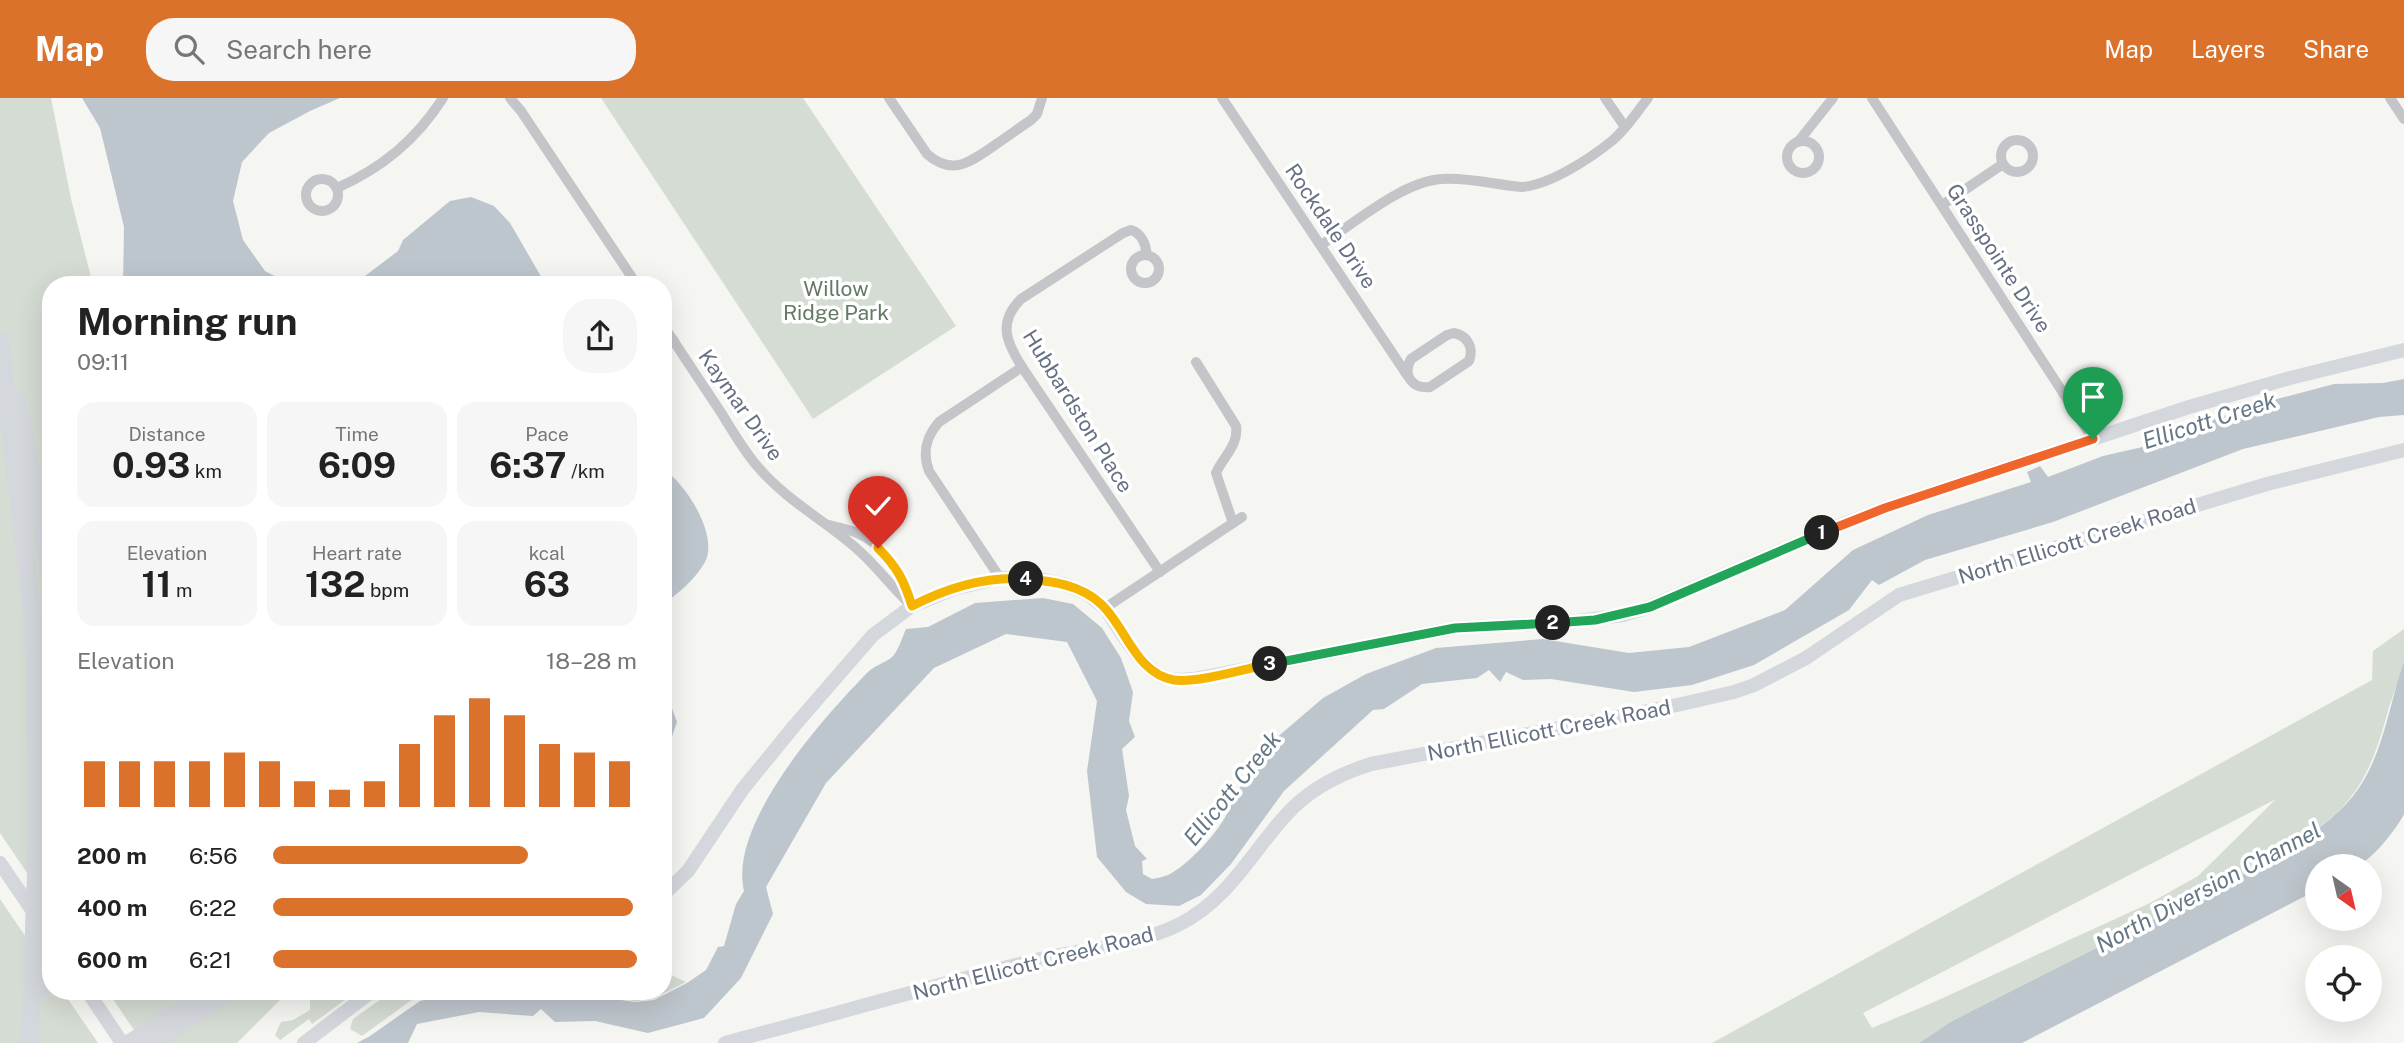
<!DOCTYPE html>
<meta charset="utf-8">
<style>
body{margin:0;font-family:"Public Sans",sans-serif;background:#f6f6f6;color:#222;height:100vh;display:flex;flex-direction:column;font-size:26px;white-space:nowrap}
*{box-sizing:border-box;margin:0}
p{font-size:23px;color:#767676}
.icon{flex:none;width:38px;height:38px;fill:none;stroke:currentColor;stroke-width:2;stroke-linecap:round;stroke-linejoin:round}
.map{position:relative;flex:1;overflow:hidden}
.drawer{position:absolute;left:42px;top:178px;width:630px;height:724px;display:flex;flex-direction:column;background:#fff;border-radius:28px;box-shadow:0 7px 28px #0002}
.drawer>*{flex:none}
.needle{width:46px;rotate:146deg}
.buttons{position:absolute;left:2305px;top:756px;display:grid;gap:14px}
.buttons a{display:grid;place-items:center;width:77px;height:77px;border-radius:50%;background:#fff;box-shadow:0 7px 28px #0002;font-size:35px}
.pin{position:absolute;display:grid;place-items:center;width:60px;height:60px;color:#fff;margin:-72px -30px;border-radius:50% 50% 50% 0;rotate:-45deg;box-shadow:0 0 7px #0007}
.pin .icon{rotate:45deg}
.km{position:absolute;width:35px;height:35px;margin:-18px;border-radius:50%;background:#222;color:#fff;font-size:19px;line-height:35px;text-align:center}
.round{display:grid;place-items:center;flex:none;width:74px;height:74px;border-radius:28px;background:#f6f6f6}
.head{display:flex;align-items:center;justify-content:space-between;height:119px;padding:0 35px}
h1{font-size:38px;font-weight:700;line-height:52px}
.metrics{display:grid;grid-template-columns:repeat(3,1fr);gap:10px;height:119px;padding:7px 35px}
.metrics div{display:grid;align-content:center;border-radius:18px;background:#f6f6f6;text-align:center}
.metrics b{font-size:35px;font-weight:700}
.metrics small{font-size:19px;font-weight:400}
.metrics p{font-size:19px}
.chart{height:196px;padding:14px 35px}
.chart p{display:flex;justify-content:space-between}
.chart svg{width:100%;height:126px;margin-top:7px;stroke:#db722c;stroke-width:6}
ul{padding:0 35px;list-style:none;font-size:23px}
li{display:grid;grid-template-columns:112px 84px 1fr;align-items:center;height:52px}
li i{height:18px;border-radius:9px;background:#db722c}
header{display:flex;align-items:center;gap:42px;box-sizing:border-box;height:98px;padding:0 35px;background:#db722c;color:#fff}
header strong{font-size:33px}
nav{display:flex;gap:38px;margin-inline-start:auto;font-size:24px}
.search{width:490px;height:63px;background:#f6f6f6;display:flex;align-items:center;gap:18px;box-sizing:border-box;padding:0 24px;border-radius:28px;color:#767676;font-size:26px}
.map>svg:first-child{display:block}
</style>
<header>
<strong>Map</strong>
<div class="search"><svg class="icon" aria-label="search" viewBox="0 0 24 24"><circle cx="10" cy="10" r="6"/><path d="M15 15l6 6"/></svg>Search here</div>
<nav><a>Map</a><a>Layers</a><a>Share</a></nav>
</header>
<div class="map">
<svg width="2404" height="945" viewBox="0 0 2404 945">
<rect width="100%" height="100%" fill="#f5f5f2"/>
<g fill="#d5dcd3" fill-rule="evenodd">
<polygon points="0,0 51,0 71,101 93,187 51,187 51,810 0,735"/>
<polygon points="601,0 803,0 956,228 813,321"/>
<path d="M2404,531C2404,541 2404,553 2404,563C2401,578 2394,594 2389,609C2367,692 2348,717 2272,758L2265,765L1952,923L1919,945H1712L2372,582L2373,553ZM2276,701L2198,778L2150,805L1934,904L1872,930L1863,915Z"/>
<polygon points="0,801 51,876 51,894 63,894 98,945 0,945"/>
<polygon points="663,873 686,884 653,901 635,903 593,895 535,897 527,894 663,894"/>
<polygon points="108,894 288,894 237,945 143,945"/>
<polygon points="310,894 356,894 312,926 309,921 280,942 275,937 281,924 293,922 310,912"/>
<polygon points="391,894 444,894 413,901 362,938 350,931 353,921"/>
</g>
<g fill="#bec6cd">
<polygon points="82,0 340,0 310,13 269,35 242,64 233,103 243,142 265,173 288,185 339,186 365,178 398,153 403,142 450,103 471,99 494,108 510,125 546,187 123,187 124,129 100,30"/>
<path d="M2404,281V317L2379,319L2243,351L2053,424L1925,462L1879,487L1872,482L1849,512L1754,567L1692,587L1634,594L1551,581L1523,582L1506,574L1500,584L1489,572L1477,580L1422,586L1384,611L1373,612L1284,693L1231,766L1201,797L1179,808L1146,806L1126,794L1097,759L1087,673L1097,603L1067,544L1006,536L934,570L826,685L766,789L773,816L741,880L704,920L648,935L595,923L555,924L541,911L533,918L479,914L417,926L408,945H357L370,938L420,903L458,894L587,897L635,904L654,902L687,885L706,872L718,849L724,848L736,806L744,793C728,726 823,620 868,574C874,568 884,565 891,560C898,554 902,540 906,531L928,529L975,505L1043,500L1073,506L1102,530L1121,560L1133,594L1129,623L1135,639L1122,651L1129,698L1126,712L1135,748L1147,761L1142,763L1143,776L1152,781C1157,780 1163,779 1168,777C1187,769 1231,723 1231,702L1274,642L1323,600L1366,576L1436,550L1543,541L1629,555L1689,549L1785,512L1853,452L1928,417L2031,384L2027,374L2040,368L2048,379L2103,358L2169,343L2202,325L2277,301L2334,286L2383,285Z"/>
<path d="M663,371C686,385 719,438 705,464C695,482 679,494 663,507Z"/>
<path d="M2404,563V716C2398,729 2371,764 2356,768C2345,771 2329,768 2317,768V792L2022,945H1919L1952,923L2265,765L2272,758C2302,742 2331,725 2353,698C2383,661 2389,606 2404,563Z"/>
<polygon points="663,586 677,624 666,656 663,658"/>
</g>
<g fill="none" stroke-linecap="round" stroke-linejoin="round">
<g stroke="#c3c5c9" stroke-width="10">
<polyline points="510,0 521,13 637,187"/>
<path d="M889,0L927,56C953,79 971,63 995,47C1007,39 1019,30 1031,22L1037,16L1042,0"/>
<polyline points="1222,0 1407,277"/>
<polyline points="1605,0 1625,29"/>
<polyline points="1872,0 2093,341"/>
<polyline points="2390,0 2404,21"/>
<circle cx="2017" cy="58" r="16"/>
<circle cx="1803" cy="59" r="16"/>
<polyline points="1798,44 1833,0"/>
<circle cx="322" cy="97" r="16"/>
<path d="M337,90C382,70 416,42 443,0"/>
<polyline points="1942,107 2003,66"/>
<path d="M1321,147C1353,126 1403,83 1442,81C1467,79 1497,87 1522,89C1550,87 1591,60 1613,42C1627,30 1637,14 1648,0"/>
<path d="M1146,157C1147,147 1141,135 1131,132L1123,135L1021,201C997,225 1007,245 1022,269L1160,474"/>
<circle cx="1145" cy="171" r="14"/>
<path d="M663,227C683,257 702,286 722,316C733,334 744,353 758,369C786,402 824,422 856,450C877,468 892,490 912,508C903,479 886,446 855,434C847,431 837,429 828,427"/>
<path d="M1454,235C1468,238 1474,250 1469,263L1430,289C1412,291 1402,277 1411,261L1447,237Z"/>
<polyline points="663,250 674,243"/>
<path d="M1196,264L1236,328C1239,347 1223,359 1216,375L1233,425"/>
<path d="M1000,480L929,373C922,354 926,339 939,324L1022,269"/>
<polyline points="1105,510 1242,419"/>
</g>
<g stroke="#d4d7dc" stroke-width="14">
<polyline points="0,765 51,840"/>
<path d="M663,797L688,773L742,692L795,627L873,537L912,508L953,491L1000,480L1044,482L1063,486L1086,495L1105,510C1119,530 1139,568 1161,578C1172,583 1182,582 1194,581L1455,530L1570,524L1623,517L1649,509L1833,430L1885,410L2189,309L2290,280L2404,252"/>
<polyline points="88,894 122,945"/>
<polyline points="304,945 371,894"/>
<path d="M725,945C827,918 929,889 1032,863C1081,851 1134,849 1180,826C1229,801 1251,755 1286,717C1309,691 1339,676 1371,666L1664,610L1734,594L1754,587L1806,560L1899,497L2267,386L2404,352"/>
</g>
<g stroke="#d4d7dc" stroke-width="18">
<polyline points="0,242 33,523 37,682 36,777 30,945"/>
<polyline points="16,303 23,329 51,485"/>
<polyline points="42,890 51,836"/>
<polyline points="130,945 207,894"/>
<polyline points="152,945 230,894"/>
</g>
</g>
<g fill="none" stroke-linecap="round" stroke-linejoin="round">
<defs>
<polyline id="split-1" points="1822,435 1885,410 2093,341"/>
<polyline id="split-2" points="1553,525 1595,522 1650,509 1822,435"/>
<polyline id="split-3" points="1270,566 1455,530 1553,525"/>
<path id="split-4" d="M1026,481C1052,483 1081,487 1101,506C1126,529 1136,576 1174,582C1198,585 1244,571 1270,566"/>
<path id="split-5" d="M878,450C897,469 904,482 912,508C947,490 986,478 1026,481"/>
</defs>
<use href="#split-1" stroke="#fff" stroke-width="14"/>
<use href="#split-2" stroke="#fff" stroke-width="14"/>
<use href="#split-3" stroke="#fff" stroke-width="14"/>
<use href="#split-4" stroke="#fff" stroke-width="14"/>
<use href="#split-5" stroke="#fff" stroke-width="14"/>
<use href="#split-1" stroke="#f0652b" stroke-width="9"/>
<use href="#split-2" stroke="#22a559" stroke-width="9"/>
<use href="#split-3" stroke="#22a559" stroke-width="9"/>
<use href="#split-4" stroke="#f5b400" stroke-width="9"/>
<use href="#split-5" stroke="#f5b400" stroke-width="9"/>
</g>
<g text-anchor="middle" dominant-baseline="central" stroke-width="7" stroke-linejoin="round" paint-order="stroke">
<g font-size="21" fill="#657082" stroke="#fff">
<text transform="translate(1331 128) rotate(56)">Rockdale Drive</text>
<text transform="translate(1999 160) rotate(57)">Grasspointe Drive</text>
<text transform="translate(741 307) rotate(55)">Kaymar Drive</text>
<text transform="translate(1078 313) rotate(58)">Hubbardston Place</text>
<text transform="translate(2077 443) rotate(-17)">North Ellicott Creek Road</text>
<text transform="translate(1549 632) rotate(-11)">North Ellicott Creek Road</text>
<text transform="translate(1033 865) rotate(-14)">North Ellicott Creek Road</text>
</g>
<g font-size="21" fill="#657964" stroke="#fff">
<text x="836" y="190">Willow<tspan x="836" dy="24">Ridge Park</tspan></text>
</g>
<g font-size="23" font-style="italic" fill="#667885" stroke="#fff">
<text transform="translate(2209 322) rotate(-18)">Ellicott Creek</text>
<text transform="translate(1232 690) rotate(-51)">Ellicott Creek</text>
<text transform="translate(2208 789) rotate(-28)">North Diversion Channel</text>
</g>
</g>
</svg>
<div class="buttons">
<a><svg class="needle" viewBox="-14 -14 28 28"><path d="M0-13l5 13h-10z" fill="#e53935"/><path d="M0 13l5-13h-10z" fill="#767676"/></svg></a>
<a><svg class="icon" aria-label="locate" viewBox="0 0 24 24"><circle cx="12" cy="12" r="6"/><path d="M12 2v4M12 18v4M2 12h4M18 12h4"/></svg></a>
</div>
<div class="pin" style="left:2093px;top:341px;background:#1e9e55"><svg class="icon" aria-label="arrive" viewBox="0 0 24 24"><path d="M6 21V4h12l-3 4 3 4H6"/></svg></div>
<div class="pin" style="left:878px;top:450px;background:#d93025"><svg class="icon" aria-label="check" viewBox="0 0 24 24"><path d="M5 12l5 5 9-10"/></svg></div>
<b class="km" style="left:1822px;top:435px">1</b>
<b class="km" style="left:1553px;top:525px">2</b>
<b class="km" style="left:1270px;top:566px">3</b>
<b class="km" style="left:1026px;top:481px">4</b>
<section class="drawer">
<div class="head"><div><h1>Morning run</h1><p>09:11</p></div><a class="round"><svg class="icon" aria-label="share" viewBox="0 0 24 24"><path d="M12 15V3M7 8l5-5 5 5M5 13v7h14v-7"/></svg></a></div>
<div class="metrics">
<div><p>Distance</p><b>0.93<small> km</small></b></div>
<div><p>Time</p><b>6:09</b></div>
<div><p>Pace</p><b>6:37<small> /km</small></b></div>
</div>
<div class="metrics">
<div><p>Elevation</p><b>11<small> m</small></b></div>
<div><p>Heart rate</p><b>132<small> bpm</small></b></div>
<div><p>kcal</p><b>63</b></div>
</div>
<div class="chart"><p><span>Elevation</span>18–28 m</p>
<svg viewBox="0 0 160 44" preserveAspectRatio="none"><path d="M5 44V28M15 44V28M25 44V28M35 44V28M45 44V25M55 44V28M65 44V35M75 44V38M85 44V35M95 44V22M105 44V12M115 44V6M125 44V12M135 44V22M145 44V25M155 44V28"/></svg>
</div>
<ul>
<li><b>200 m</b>6:56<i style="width:70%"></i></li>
<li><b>400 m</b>6:22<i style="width:99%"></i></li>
<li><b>600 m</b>6:21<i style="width:100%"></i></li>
</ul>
</section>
</div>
